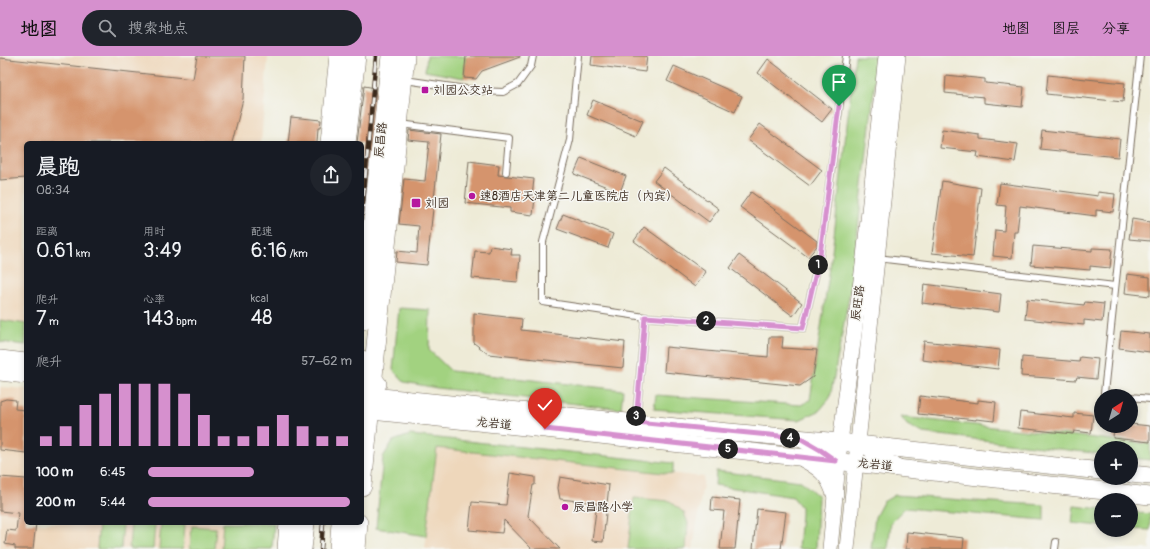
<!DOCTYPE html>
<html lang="zh">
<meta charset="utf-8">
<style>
body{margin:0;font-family:Pangolin,"LXGW WenKai TC",sans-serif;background:#20242c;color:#f1f3f6;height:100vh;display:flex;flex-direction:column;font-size:15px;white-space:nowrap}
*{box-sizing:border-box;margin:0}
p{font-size:13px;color:#9ea1a6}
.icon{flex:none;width:22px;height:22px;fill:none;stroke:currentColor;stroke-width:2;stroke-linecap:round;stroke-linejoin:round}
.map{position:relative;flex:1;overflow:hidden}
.panel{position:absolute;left:24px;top:85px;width:340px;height:384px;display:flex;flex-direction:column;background:#171b24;border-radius:6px;box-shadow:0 2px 6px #0003}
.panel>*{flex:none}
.needle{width:26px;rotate:37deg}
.tools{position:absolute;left:1094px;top:333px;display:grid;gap:8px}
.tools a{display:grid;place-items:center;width:44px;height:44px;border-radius:50%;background:#171b24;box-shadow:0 2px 6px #0003;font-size:20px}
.pin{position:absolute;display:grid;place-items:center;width:34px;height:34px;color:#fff;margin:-41px -17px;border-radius:50% 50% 50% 0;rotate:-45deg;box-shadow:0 0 4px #0007}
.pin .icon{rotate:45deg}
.km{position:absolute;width:20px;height:20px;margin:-10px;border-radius:50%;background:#222;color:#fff;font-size:11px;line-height:20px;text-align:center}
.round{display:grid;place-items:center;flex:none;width:42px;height:42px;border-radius:21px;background:#20242c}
.summary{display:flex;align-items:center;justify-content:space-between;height:68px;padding:0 12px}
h1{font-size:22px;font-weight:600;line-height:30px}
.metrics{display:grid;grid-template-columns:repeat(3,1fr);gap:6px;height:68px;padding:4px 12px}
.metrics div{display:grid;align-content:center}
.metrics b{font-size:20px;font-weight:600}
.metrics small{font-size:11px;font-weight:400}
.metrics p{font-size:11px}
.chart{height:112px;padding:8px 12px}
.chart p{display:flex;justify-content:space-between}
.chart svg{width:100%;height:72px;margin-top:4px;stroke:#d690ce;stroke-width:6}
ul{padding:0 12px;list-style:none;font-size:13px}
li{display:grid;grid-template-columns:64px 48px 1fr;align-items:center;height:30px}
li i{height:10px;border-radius:5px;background:#d690ce}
header{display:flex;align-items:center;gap:24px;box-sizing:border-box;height:56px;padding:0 20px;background:#d690ce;color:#111}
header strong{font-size:19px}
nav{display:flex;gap:22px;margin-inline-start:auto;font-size:14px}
.search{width:280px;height:36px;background:#20242c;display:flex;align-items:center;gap:10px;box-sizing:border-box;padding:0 14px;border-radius:22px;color:#9ea1a6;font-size:15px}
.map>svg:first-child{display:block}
</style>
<header>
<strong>地图</strong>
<div class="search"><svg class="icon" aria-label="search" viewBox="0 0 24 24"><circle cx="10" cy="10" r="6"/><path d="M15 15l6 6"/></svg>搜索地点</div>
<nav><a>地图</a><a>图层</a><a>分享</a></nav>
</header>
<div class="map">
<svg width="1150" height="493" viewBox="0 0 1150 493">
<rect width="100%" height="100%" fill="#f6f6f2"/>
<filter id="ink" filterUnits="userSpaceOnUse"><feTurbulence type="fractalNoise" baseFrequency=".025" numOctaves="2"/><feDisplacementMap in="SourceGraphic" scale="8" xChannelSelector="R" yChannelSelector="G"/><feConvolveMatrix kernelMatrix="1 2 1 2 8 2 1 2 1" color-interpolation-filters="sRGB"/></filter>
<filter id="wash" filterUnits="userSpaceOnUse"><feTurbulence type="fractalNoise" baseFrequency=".012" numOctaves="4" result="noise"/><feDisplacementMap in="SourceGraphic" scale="16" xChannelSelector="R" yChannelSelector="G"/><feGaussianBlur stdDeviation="0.9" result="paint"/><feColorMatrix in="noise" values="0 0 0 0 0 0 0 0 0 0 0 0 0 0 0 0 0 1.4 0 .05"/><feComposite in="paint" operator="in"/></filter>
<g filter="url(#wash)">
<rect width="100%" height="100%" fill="#eeebd7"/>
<g fill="#eed7bb">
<polygon points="0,0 268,0 261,87 26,87 26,268 0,264"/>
<polygon points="0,331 26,333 26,467 223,467 221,493 0,493"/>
<polygon points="437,392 704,421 693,493 425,493"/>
</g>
<g fill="#a2d280" stroke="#6e7e4f">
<polygon points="427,0 466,0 464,22 425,15"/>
<polygon points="855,0 878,0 852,224 830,342 819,355 799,364 654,353 656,339 801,349 810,344 831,205"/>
<polygon points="399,252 430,254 429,294 451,315 623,334 621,353 437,332 404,326 393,314"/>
<polygon points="0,264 26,268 26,289 0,286"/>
<polygon points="901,361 1150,388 1150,404 1131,402 1131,392 1101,392 1101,398 923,377 907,369"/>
<polygon points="410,379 673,407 673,418 437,392 426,480 376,472 383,401 393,385"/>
<polygon points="716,415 801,425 818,440 816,493 798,493 801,458 801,451 793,441 715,429"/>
<polygon points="895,439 975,445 1044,449 1044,464 905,452 891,466 888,493 871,493 875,461 883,446"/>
<polygon points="634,442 670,445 676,450 684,457 688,467 686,493 628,493"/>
<polygon points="1074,450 1101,453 1101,470 1072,467"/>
<polygon points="1131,456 1150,458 1150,474 1131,473"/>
<polygon points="99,467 123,467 121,493 97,493"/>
<polygon points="131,467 155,467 153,493 129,493"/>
<polygon points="161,467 185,468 183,493 159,493"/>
<polygon points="223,467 274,467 272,493 221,493"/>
<polygon points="192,470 216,472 214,493 190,493"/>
</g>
<g id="blocks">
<g fill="#d5946d">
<polygon points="197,0 245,0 243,43 232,87 26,87 26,122 0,124 0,2 193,23"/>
<polygon points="466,0 520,0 520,1 482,15 476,23 464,22"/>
<polygon points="592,0 647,0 645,16 591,9"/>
<polygon points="768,3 832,53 822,66 758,17"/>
<polygon points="674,10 742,40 735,56 667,25"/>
<polygon points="946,19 985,23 985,27 1024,31 1022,51 984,47 984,41 945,37"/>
<polygon points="1048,19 1125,27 1123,46 1046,38"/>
<polygon points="364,30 376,32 362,163 362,87 357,87"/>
<polygon points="593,44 643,65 636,80 587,59"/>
<polygon points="291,61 321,64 320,72 318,72 317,87 288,87"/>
<polygon points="760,68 822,114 810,130 748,84"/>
<polygon points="409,74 441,78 427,209 396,206 397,195 417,197 419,170 399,168 404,123 425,125 429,86 408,84"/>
<polygon points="942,74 980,79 980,83 1018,88 1015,106 977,101 978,96 940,92"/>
<polygon points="1042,74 1120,83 1118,101 1040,93"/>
<polygon points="581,102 626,120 620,136 574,118"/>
<polygon points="469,105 499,109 498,119 534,123 532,141 535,142 533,159 510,156 510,152 465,147"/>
<polygon points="664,112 719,153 709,166 654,125"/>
<polygon points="942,125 981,132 973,201 932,197"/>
<polygon points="1000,127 1098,140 1098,136 1115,138 1113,156 1096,154 1096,160 1020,150 1017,176 1014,176 1012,202 993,200 995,174 1004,175 1006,150 997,149"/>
<polygon points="751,136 817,185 817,190 808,201 740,151"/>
<polygon points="563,158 613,178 608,192 557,173"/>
<polygon points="1132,163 1150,166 1150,185 1129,183"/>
<polygon points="644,171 706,216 695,231 634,185"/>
<polygon points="490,190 512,193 511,199 520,199 518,226 472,222 475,195 489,196"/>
<polygon points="1033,190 1092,195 1092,192 1112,193 1110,212 1090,210 1090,214 1031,209"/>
<polygon points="739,199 802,247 793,260 730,212"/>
<polygon points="1127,218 1150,221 1150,240 1125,237"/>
<polygon points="924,228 1001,238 999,256 922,247"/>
<polygon points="1027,243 1084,249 1085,246 1104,248 1102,266 1084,264 1084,269 1025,263"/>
<polygon points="474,257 522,263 521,274 625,286 623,312 488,298 474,287"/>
<polygon points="1121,275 1150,278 1150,296 1119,292"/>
<polygon points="769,281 783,281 782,292 817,294 813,321 800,330 664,316 666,291 768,301"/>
<polygon points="924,285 1000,294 998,313 922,304"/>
<polygon points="1022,301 1079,306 1080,301 1098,303 1096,323 1077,321 1076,324 1021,320"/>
<polygon points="920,340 978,347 978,344 996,346 994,365 976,363 976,364 918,358"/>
<polygon points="6,343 16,344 15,353 26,354 26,397 0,394 0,345"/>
<polygon points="1020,356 1074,362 1074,357 1093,359 1091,377 1074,375 1073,378 1018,372"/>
<polygon points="1131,368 1150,370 1150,386 1113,382 1114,370 1131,370"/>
<polygon points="510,417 535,421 535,429 533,429 528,460 560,493 532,493 504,464 502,477 469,474 472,446 506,449"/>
<polygon points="0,421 26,423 26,467 36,467 33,493 15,493 15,490 5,488 7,474 16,475 18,457 0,455"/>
<polygon points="560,421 609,429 603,486 592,485 597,447 560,443 558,432"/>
<polygon points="712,441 740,444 735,493 720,493 724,455 711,454"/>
<polygon points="757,453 786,456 781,493 753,493"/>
<polygon points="907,476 964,482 963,493 906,493"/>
</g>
</g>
</g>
<g filter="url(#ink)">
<use href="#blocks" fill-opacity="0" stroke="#7a6e5f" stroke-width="1"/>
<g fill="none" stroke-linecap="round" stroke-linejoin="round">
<defs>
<g id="service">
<polyline points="578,0 570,84 543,186 543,246 645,261 803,272 820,199 846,0"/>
<polyline points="405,24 480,35 503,36 518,28 531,10 533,0"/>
<polyline points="400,68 509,82 506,116"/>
<polyline points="877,202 1115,230"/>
<polyline points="1125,340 1104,337 1140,0"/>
<polyline points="1131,341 1150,343"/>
<polyline points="636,365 645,261"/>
<polyline points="1055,493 1056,486"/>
</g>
<g id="tertiary">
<polyline points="800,383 819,393 839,408"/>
<polyline points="860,386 884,404 899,411"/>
<polyline points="830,493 840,386 864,201 886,0"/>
<polyline points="847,493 898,0"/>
</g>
<g id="secondary">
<polyline points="0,303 26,306"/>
<polyline points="362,303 367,314 378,328"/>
<polyline points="0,316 26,319"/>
<polyline points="362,339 696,373 840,386 1101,415"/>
<polyline points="362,354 545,373 1150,440"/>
<path d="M804,403C821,412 829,419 835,438"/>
<polyline points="1131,418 1150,420"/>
</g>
<g id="primary">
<polyline points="330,87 339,0"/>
<polyline points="346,87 356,0"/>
<polyline points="362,264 391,0"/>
<polyline points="362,430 405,0"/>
<polyline points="287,493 289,467"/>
<polyline points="302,493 305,467"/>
<polyline points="339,493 341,467"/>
<polyline points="356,493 358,467"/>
</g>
</defs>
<use href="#service" stroke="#7a6e5f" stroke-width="8"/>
<use href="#tertiary" stroke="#7a6e5f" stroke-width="16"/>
<use href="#secondary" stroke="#7a6e5f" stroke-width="18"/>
<use href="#primary" stroke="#7a6e5f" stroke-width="20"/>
<use href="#service" stroke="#fff" stroke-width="6"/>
<use href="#tertiary" stroke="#fff" stroke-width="15"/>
<use href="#secondary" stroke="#fff" stroke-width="17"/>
<use href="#primary" stroke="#fff" stroke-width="19"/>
<defs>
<g id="rail">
<polyline points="362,158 376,0"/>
<polyline points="321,493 323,467"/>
</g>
</defs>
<use href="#rail" stroke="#3b2a1e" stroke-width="4.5"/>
<use href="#rail" stroke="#f6f6f2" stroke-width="3" stroke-dasharray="9" stroke-linecap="butt"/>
</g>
</g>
<g fill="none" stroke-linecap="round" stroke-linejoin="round" filter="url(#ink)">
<defs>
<polyline id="route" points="545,373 836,405 819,393 800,382 636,366 645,261 803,272 820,199 839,50"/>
</defs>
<use href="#route" stroke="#fff" stroke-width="8"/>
<use href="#route" stroke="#d690ce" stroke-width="5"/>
</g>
<g fill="#b5179e" stroke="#f6f6f2" stroke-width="1.5">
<rect x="421" y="30" width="8" height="8" rx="2"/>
<circle cx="472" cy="140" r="4"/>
<rect x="411" y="142" width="10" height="10" rx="2"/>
<circle cx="565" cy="451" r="4"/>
</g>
<g text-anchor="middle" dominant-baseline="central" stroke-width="3" stroke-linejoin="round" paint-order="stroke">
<g font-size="12" fill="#3b2a1e" stroke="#f6f6f2" text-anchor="start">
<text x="433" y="34">刘园公交站</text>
<text x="480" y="140">速8酒店天津第二儿童医院店（内宾）</text>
<text x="425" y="147">刘园</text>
<text x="573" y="451">辰昌路小学</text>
</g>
<g font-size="12" fill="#3b2a1e" stroke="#f6f6f2">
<text transform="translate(381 84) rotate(-84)">辰昌路</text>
<text transform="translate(858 247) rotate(-82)">辰旺路</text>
<text transform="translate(494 368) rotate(6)">龙岩道</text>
<text transform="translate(875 409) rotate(6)">龙岩道</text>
</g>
</g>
</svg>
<div class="tools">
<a><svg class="needle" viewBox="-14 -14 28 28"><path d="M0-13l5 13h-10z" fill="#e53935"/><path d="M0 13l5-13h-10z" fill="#9ea1a6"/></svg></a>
<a>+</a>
<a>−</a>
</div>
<div class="pin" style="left:839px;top:50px;background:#1e9e55"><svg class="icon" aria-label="arrive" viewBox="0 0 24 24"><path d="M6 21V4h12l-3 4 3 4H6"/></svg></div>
<div class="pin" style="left:545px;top:373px;background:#d93025"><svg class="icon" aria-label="check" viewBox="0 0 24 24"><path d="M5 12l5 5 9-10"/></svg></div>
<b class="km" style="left:818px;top:209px">1</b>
<b class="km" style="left:706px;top:265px">2</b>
<b class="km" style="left:636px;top:360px">3</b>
<b class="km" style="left:790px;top:382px">4</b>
<b class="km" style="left:728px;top:393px">5</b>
<section class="panel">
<div class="summary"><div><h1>晨跑</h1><p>08:34</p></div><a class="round"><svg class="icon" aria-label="share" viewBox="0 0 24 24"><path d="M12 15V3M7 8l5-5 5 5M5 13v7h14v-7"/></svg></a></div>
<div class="metrics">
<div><p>距离</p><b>0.61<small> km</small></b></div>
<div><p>用时</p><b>3:49</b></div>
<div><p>配速</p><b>6:16<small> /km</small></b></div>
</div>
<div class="metrics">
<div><p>爬升</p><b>7<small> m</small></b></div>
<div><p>心率</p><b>143<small> bpm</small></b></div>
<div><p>kcal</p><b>48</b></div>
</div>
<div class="chart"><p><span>爬升</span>57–62 m</p>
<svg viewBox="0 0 160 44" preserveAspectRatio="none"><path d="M5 44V38M15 44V32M25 44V19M35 44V12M45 44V6M55 44V6M65 44V6M75 44V12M85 44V25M95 44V38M105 44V38M115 44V32M125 44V25M135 44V32M145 44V38M155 44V38"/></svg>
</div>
<ul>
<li><b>100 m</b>6:45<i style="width:52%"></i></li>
<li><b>200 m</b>5:44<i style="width:99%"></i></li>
</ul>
</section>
</div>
